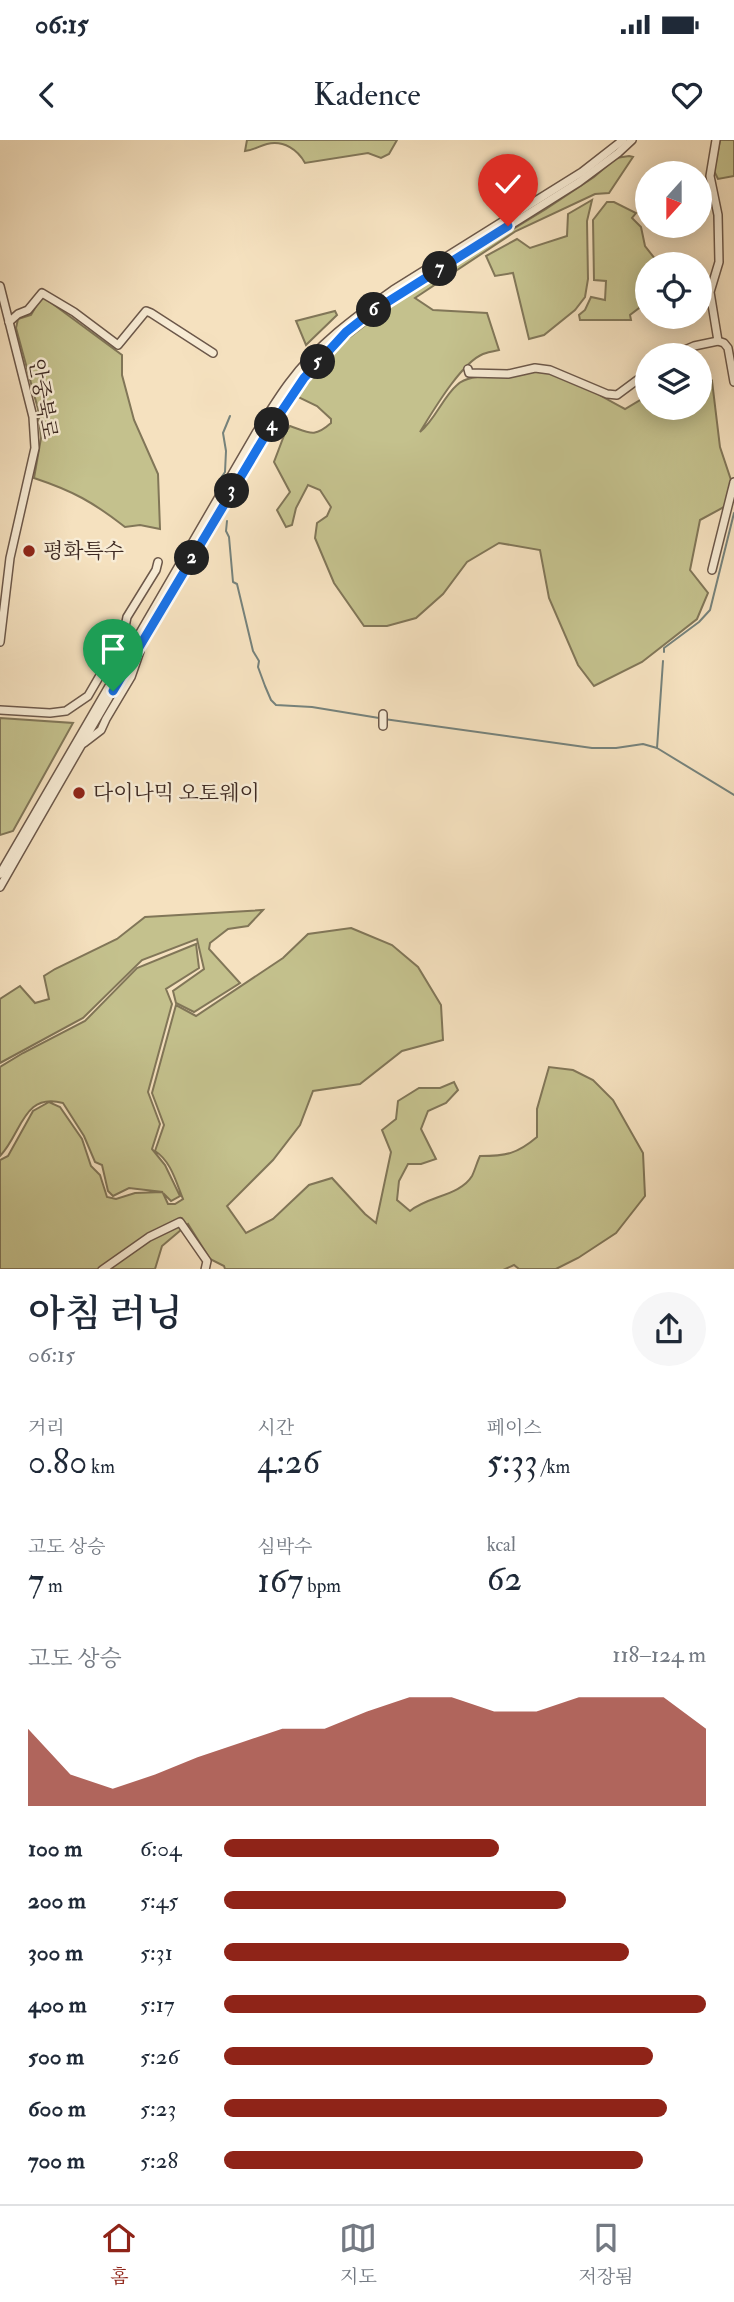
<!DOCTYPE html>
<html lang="ko">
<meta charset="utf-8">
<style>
body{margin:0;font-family:"IM FELL Double Pica","Noto Serif KR",serif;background:#f6f6f7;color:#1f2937;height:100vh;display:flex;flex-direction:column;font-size:26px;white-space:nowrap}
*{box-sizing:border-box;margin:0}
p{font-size:23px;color:#747a83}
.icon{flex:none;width:38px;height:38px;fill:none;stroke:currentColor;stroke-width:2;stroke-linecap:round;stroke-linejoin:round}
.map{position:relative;height:1129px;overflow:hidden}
.sheet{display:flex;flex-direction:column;background:#fff;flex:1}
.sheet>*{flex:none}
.needle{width:46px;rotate:201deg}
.fabs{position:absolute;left:635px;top:21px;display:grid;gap:14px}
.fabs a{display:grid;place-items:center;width:77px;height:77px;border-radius:50%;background:#fff;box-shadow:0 4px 18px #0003;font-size:35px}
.pin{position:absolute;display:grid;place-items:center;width:60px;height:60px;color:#fff;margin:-72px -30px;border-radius:50% 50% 50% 0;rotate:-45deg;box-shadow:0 0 7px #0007}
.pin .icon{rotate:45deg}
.km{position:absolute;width:35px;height:35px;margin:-18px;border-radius:50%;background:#222;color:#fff;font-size:19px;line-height:35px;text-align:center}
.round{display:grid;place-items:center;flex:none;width:74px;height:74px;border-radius:37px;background:#f6f6f7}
.head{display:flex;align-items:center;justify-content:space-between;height:119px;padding:0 28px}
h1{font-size:38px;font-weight:600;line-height:52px}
.figures{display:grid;grid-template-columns:repeat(3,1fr);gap:10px;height:119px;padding:7px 28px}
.figures div{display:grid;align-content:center}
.figures b{font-size:35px;font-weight:600}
.figures small{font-size:19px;font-weight:400}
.figures p{font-size:19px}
.chart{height:196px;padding:14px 28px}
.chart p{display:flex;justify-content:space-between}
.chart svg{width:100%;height:126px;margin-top:7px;fill:#8f2418;opacity:.7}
ul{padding:0 28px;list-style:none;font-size:23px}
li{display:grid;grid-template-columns:112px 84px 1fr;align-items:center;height:52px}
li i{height:18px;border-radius:9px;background:#8f2418}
.status{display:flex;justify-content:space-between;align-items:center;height:49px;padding:0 35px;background:#fff;direction:ltr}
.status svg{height:19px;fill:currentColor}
header{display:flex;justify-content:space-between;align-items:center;height:91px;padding:0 28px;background:#fff;font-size:32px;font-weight:600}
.dock{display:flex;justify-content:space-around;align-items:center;height:98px;border-top:2px solid #e0e1e3;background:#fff;font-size:19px;color:#747a83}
.dock a{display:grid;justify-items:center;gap:4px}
.dock .current{color:#8f2418}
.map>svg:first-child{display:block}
</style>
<div class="status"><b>06:15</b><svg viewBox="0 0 49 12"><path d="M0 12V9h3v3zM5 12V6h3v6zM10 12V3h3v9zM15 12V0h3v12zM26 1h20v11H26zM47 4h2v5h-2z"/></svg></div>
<header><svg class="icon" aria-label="back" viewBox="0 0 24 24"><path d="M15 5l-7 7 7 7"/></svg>Kadence<svg class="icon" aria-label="heart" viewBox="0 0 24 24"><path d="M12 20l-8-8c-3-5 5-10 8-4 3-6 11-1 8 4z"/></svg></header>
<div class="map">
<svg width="734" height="1130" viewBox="0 0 734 1130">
<rect width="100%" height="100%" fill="#f5e1bf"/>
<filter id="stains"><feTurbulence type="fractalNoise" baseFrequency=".00286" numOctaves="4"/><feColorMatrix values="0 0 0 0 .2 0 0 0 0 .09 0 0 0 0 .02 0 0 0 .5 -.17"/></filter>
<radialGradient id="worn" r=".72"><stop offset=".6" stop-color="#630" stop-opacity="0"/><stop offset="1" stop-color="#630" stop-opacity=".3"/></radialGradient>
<g fill="#c4c18d" stroke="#817658" stroke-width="2">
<path d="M247,0H397L389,14L381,18L368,13L305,23C298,10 284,0 267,4C259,6 254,10 245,11Z"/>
<polygon points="720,0 734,0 734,36 718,39 714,31"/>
<path d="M629,16L633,17L609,53L595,54L516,91L415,158L433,170L487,173L499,210C494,211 488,212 483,214C461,223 433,271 420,292C435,280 443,257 457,245C468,235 485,237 498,236C511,236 524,230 536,230C563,231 601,257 625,269L647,256L648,268H700V248L712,241L720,307L732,343L724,367L700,380L690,430L708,453L697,479L642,522L594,546L578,525L549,458L540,410L499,403L467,422L443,454L416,478L387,486H364L334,443L315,398L317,383L327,376L331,367L320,350L308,345L296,368L292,385L286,387L277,370L290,352L274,322L285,293L290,286C310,293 314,298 331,283V279L317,266L296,256L341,204L368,183L408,153L546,69L594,37L616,18Z"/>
<polygon points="592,60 587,81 588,139 585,157 575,170 544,195 529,199 513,133 495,136 486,116 517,99 530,108 567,96 568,74"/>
<polygon points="607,62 614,62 636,73 632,78 641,87 645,106 659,124 648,124 647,162 630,175 631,180 580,180 579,175 585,170 591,157 605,160 606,141 594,140 593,80"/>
<path d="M42,156L122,215V235L134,280L158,334L160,389L140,385L125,387C93,362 73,351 34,338L41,298L38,269L16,188L18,179L31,175Z"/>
<polygon points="335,171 337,175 306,205 296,181"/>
<polygon points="0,578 73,583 13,691 0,695"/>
<polygon points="263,770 248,786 228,789 210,803 209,809 240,843 194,872 176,863 173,851 204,829 197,799 142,820 83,878 0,923 0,859 20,846 35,863 49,859 44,836 55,829 117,799 145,777"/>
<path d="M351,788L392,805L418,827L441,865L443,900L402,911L360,944L313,951L300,985L273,1020L227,1066L246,1093L273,1079L309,1045L332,1038L365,1074L376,1083L391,1012L382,990L396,979L398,961L419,948H440L454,942L458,950L446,963L428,971L421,989L436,1019L421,1024H408L399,1041L397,1060L410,1071C427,1056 460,1056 472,1036C475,1030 477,1022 480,1016C506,1016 517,1014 537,997V969L549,927L573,930L593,940L613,960L643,1013L645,1056L616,1093L578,1118L556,1129H519L514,1125L503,1130L225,1129L224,1126L210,1119L188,1084L162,1106L155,1129H0V1020L8,1016L33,971L49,962L60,967L82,999L91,1026L100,1035L107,1057L116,1059L135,1053L163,1052L129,1048L113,1056L108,1051L102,1025L95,1022L84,996L63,963C23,952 22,993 0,1016V927L23,913L85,881L137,828L196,804L199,828L166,849L172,864L148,952L160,984L152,1009L165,1025L180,1056L171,1061L163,1053L168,1064H175L183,1059C176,1042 171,1021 155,1011L164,985L152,953L176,865L196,876L283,818L308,794Z"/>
</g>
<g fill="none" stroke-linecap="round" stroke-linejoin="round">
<g stroke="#76827b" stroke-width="2">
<polyline points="216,351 219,341 225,332 226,311 223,293 230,276"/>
<polyline points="227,381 226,391 229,397 233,442 237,444 253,511 259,521 258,527 265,546 271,560 276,565 312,567 379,578"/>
<polyline points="664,512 664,508 699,482 710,470 734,373"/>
<polyline points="663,521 657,608 734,655"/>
<polyline points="384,579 592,608 616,608 643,604 657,608"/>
</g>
<defs>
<g id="minor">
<polyline points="716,0 710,36 718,75 719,122 710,152 718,201 724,203 728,208 734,242"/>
<polyline points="0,146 33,277 35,308 10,418 0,502"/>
<polyline points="9,182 18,174 28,170 42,153 74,172 118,205 146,171 151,173 213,213"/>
<polyline points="673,215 694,206 718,201"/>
<polyline points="468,229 469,233 508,234 535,228 550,230 607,254 617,255 648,232"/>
<polyline points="712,430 734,342"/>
<polyline points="0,570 50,573 66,571 88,556 113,513 122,502 127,477 156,430 158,422"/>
<polyline points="383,574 383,586"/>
<polyline points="84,603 101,590 106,579 131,537 140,511"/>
<path d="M0,734L256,293C267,276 277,259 289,243C317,205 355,177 393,150L582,32L623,0"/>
<path d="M0,747C66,631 132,516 201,403C251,320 293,235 370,173L579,42L618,13L632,0"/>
<polyline points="102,1130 149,1097 180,1082 207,1121 205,1130"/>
</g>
</defs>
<use href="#minor" stroke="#6c584a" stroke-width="10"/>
<use href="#minor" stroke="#f8ecd5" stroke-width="7"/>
</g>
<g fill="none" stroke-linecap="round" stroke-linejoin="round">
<defs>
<polyline id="route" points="113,551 265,296 304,238 346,192 370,173 508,86"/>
</defs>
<use href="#route" stroke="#fff" stroke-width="14"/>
<use href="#route" stroke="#1a73e8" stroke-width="9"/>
</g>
<g fill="#8f2418" stroke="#f8ecd5" stroke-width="2.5">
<circle cx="29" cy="411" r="7"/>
<circle cx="79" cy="653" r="7"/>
</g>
<g text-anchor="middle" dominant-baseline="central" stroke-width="5" stroke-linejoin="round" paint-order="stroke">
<g font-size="21" fill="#3e2a23" stroke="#f8ecd5">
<text transform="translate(43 259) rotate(80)">안중북로</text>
</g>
<g font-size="21" fill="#3e2a23" stroke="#f8ecd5" text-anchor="start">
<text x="43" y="411">평화특수</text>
<text x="93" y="653">다이나믹 오토웨이</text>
</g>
</g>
<rect width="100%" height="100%" filter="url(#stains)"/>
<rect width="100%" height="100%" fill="url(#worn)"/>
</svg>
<div class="fabs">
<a><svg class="needle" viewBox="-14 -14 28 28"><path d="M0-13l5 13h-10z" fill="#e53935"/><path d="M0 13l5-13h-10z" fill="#747a83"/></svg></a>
<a><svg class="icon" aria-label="locate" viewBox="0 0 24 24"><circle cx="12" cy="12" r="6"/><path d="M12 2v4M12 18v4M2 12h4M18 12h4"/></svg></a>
<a><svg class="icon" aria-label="layers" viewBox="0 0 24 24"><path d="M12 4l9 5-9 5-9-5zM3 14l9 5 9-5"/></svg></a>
</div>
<div class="pin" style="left:113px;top:551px;background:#1e9e55"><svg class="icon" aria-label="arrive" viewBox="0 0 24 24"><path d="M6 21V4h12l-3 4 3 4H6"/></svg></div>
<div class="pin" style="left:508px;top:86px;background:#d93025"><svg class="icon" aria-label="check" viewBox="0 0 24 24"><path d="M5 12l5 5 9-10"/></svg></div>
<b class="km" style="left:192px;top:418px">2</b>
<b class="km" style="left:232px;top:351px">3</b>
<b class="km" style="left:272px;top:285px">4</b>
<b class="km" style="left:318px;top:222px">5</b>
<b class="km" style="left:374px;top:170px">6</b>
<b class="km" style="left:440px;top:129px">7</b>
</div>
<section class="sheet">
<div class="head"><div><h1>아침 러닝</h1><p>06:15</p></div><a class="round"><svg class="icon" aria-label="share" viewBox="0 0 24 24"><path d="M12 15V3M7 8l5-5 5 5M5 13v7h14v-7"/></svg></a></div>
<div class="figures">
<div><p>거리</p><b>0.80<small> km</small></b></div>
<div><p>시간</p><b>4:26</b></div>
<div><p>페이스</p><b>5:33<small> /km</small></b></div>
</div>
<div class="figures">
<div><p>고도 상승</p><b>7<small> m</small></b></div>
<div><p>심박수</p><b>167<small> bpm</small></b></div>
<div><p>kcal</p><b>62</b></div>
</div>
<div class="chart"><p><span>고도 상승</span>118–124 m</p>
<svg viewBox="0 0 160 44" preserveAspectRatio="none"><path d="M0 44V17L10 33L20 38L30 33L40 27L50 22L60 17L70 17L80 11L90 6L100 6L110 11L120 11L130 6L140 6L150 6L160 17V44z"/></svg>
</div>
<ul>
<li><b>100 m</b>6:04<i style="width:57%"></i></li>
<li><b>200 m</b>5:45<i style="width:71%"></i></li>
<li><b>300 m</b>5:31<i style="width:84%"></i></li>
<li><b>400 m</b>5:17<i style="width:100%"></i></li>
<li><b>500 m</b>5:26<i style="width:89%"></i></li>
<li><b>600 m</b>5:23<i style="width:92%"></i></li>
<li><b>700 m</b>5:28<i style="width:87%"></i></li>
</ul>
</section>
<nav class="dock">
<a class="current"><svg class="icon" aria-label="home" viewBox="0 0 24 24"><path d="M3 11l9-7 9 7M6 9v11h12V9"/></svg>홈</a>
<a><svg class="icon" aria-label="map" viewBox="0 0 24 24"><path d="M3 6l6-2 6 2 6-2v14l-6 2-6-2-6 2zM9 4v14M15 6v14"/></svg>지도</a>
<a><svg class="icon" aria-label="saved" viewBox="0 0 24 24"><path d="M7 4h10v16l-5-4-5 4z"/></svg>저장됨</a>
</nav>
